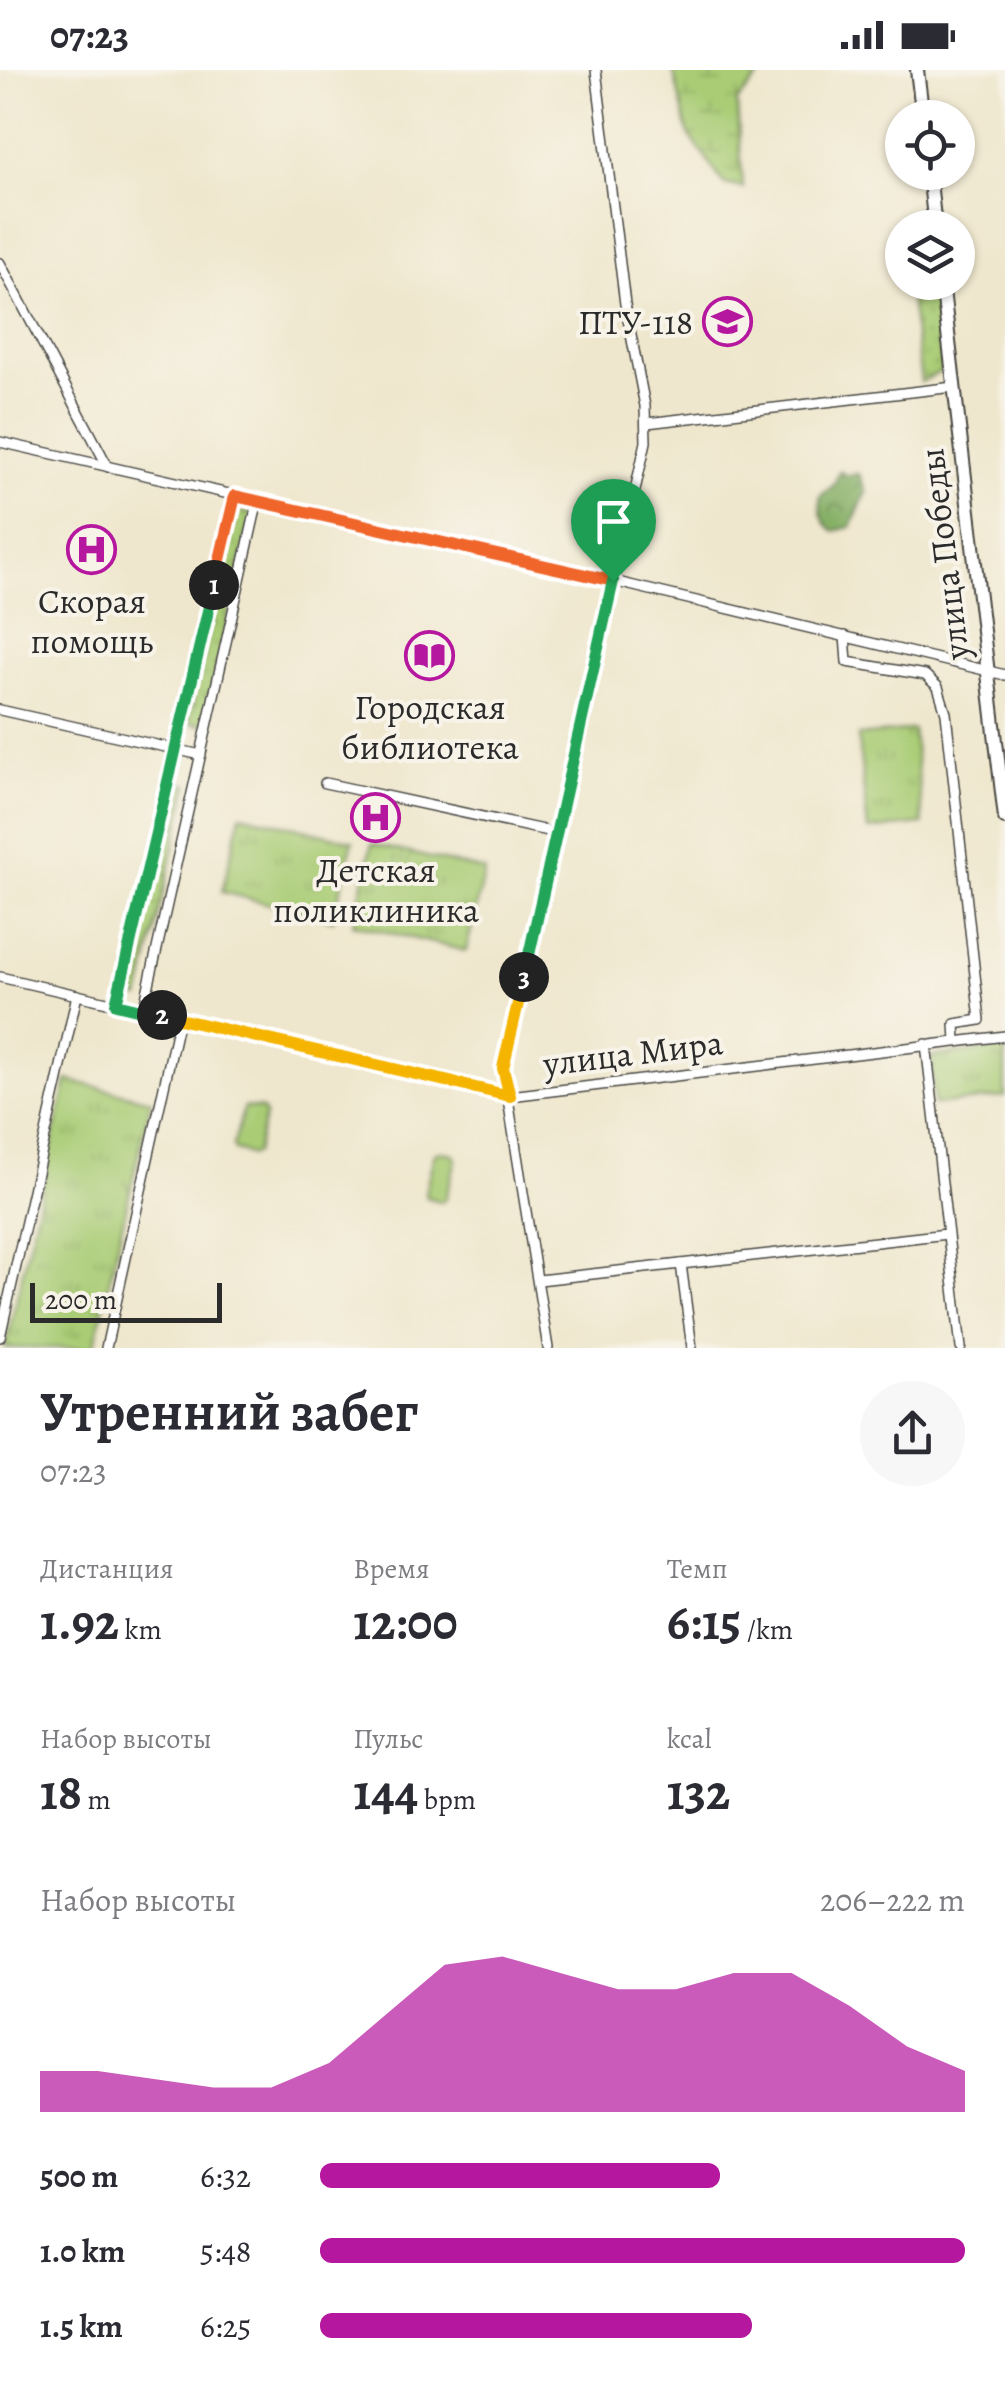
<!DOCTYPE html>
<html lang="ru">
<meta charset="utf-8">
<style>
body{margin:0;font-family:Alegreya,serif;background:#f7f7f7;color:#2b2b33;height:100vh;display:flex;flex-direction:column;font-size:38px;white-space:nowrap}
*{box-sizing:border-box;margin:0}
p{font-size:32px;color:#7c7c81}
.icon{flex:none;width:55px;height:55px;fill:none;stroke:currentColor;stroke-width:2;stroke-linecap:round;stroke-linejoin:round}
.map{position:relative;height:1278px;overflow:hidden}
.panel{display:flex;flex-direction:column;background:#fff;flex:1}
.panel>*{flex:none}
.controls{position:absolute;left:885px;top:30px;display:grid;gap:20px}
.controls a{display:grid;place-items:center;width:90px;height:90px;border-radius:50%;background:#fff;box-shadow:0 2px 8px #0004;font-size:50px}
.scale{position:absolute;left:30px;bottom:25px;width:192px;box-sizing:border-box;padding-left:10px;border:5px solid #2b2b2b;border-top:0;font-size:28px;line-height:35px;white-space:nowrap;color:#2b2b2b;-webkit-text-stroke:8px #f7f3e8;paint-order:stroke}
.pin{position:absolute;display:grid;place-items:center;width:85px;height:85px;color:#fff;margin:-102px -42px;border-radius:50% 50% 50% 0;rotate:-45deg;box-shadow:0 0 10px #0007}
.pin .icon{rotate:45deg}
.km{position:absolute;width:50px;height:50px;margin:-25px;border-radius:50%;background:#222;color:#fff;font-size:28px;line-height:50px;text-align:center}
.round{display:grid;place-items:center;flex:none;width:105px;height:105px;border-radius:52px;background:#f7f7f7}
.head{display:flex;align-items:center;justify-content:space-between;height:170px;padding:0 40px}
h1{font-size:55px;font-weight:700;line-height:75px}
.figures{display:grid;grid-template-columns:repeat(3,1fr);gap:15px;height:170px;padding:10px 40px}
.figures div{display:grid;align-content:center}
.figures b{font-size:50px;font-weight:700}
.figures small{font-size:28px;font-weight:400}
.figures p{font-size:28px}
.chart{height:280px;padding:20px 40px}
.chart p{display:flex;justify-content:space-between}
.chart svg{width:100%;height:180px;margin-top:10px;fill:#b5179e;opacity:.7}
ul{padding:0 40px;list-style:none;font-size:32px}
li{display:grid;grid-template-columns:160px 120px 1fr;align-items:center;height:75px}
li i{height:25px;border-radius:12px;background:#b5179e}
.status{display:flex;justify-content:space-between;align-items:center;height:70px;padding:0 50px;background:#fff;direction:ltr}
.status svg{height:28px;fill:currentColor}
.map>svg:first-child{display:block}
</style>
<div class="status"><b>07:23</b><svg viewBox="0 0 49 12"><path d="M0 12V9h3v3zM5 12V6h3v6zM10 12V3h3v9zM15 12V0h3v12zM26 1h20v11H26zM47 4h2v5h-2z"/></svg></div>
<div class="map">
<svg width="1005" height="1278" viewBox="0 0 1005 1278">
<defs>
<pattern id="grass-dots" width="8" height="8" patternUnits="userSpaceOnUse" patternTransform="scale(2.5)"><rect width="8" height="8" fill="#a9cc75"/><path d="M2 2h.1M6 6h.1" fill="none" stroke="#92af65" stroke-width="1.8" stroke-linecap="round"/></pattern>
<pattern id="forest-crowns" width="20" height="18" patternUnits="userSpaceOnUse" patternTransform="scale(2.5)"><rect width="20" height="18" fill="#86b066"/><path d="M2 6a3 3 0 1 1 6 0M12 15a3 3 0 1 1 6 0" fill="none" stroke="#6e8f54"/></pattern>
<pattern id="wetland-marsh" width="20" height="14" patternUnits="userSpaceOnUse" patternTransform="scale(2.5)"><rect width="20" height="14" fill="#a9cc75"/><path d="M1 5h8M5 5V1M11 12h8M15 12V8" fill="none" stroke="#92af65"/></pattern>
<pattern id="park-tufts" width="24" height="20" patternUnits="userSpaceOnUse" patternTransform="scale(2.5)"><rect width="24" height="20" fill="#a9cc75"/><path d="M3 7l-1-3M5 7V3M7 7l1-3M15 17l-1-3M17 17v-4M19 17l1-3" fill="none" stroke="#92af65"/></pattern>
</defs>
<rect width="100%" height="100%" fill="#f7f3e8"/>
<filter id="ink" filterUnits="userSpaceOnUse"><feTurbulence type="fractalNoise" baseFrequency=".01" numOctaves="2"/><feDisplacementMap in="SourceGraphic" scale="20" xChannelSelector="R" yChannelSelector="G"/><feConvolveMatrix kernelMatrix="1 2 1 2 8 2 1 2 1" color-interpolation-filters="sRGB"/></filter>
<filter id="wash" filterUnits="userSpaceOnUse"><feTurbulence type="fractalNoise" baseFrequency=".0048" numOctaves="4" result="noise"/><feDisplacementMap in="SourceGraphic" scale="40" xChannelSelector="R" yChannelSelector="G"/><feGaussianBlur stdDeviation="2.25" result="paint"/><feColorMatrix in="noise" values="0 0 0 0 0 0 0 0 0 0 0 0 0 0 0 0 0 1.4 0 .05"/><feComposite in="paint" operator="in"/></filter>
<g filter="url(#wash)">
<rect width="100%" height="100%" fill="#efe7cd"/>
<g fill="url(#grass-dots)" stroke="#6a7c50" stroke-width="2.5">
<polygon points="908,213 932,213 943,300 921,312"/>
<polygon points="237,440 252,443 203,655 188,652"/>
<polygon points="173,712 188,715 140,928 125,924"/>
</g>
<path fill="url(#forest-crowns)" stroke="#586e48" stroke-width="2.5" d="M840,401L845,406L859,404L866,422L851,457L834,461C820,452 820,441 820,426L834,415Z"/>
<polygon fill="url(#wetland-marsh)" stroke="#6a7c50" stroke-width="2.5" points="673,0 765,0 737,32 743,118 724,114 688,63"/>
<g fill="url(#park-tufts)" stroke="#6a7c50" stroke-width="2.5">
<polygon points="913,660 923,754 868,760 858,666"/>
<polygon points="241,744 353,771 333,850 222,822"/>
<polygon points="372,774 485,801 466,881 353,854"/>
<polygon points="1005,978 1005,1027 934,1035 931,986"/>
<polygon points="67,1010 151,1030 94,1278 5,1278"/>
</g>
<g fill="#a9cc75" stroke="#6a7c50" stroke-width="2.5">
<polygon points="244,1037 261,1039 265,1044 256,1082 252,1085 235,1080 233,1076"/>
<polygon points="438,1081 454,1084 456,1090 445,1129 442,1132 426,1127 425,1123 434,1084"/>
</g>
</g>
<g filter="url(#ink)">
<g fill="none" stroke-linecap="round" stroke-linejoin="round">
<defs>
<g id="minor">
<polyline points="0,193 108,397"/>
<polyline points="647,353 954,317"/>
<polyline points="0,372 613,511 1005,605"/>
<polyline points="845,566 847,592 925,605 938,617 946,643 980,950 955,954 956,971"/>
<polyline points="0,640 201,685"/>
<polyline points="325,713 557,763"/>
<polyline points="0,907 510,1026 1005,966"/>
<polyline points="116,934 235,425"/>
<polyline points="143,941 258,430"/>
<polyline points="926,974 961,1278"/>
<polyline points="681,1194 692,1278"/>
<polyline points="539,1210 947,1164"/>
<polyline points="0,1267 77,925"/>
<polyline points="106,1278 179,949"/>
<polyline points="548,1278 503,998 646,372 645,336 625,234 596,0"/>
</g>
<g id="highway">
<polyline points="917,0 923,48"/>
<polyline points="929,102 935,158"/>
<polyline points="942,212 1005,748"/>
</g>
</defs>
<use href="#minor" stroke="#484743" stroke-width="12"/>
<use href="#highway" stroke="#484743" stroke-width="16"/>
<use href="#minor" stroke="#fff" stroke-width="9"/>
<use href="#highway" stroke="#fff" stroke-width="12"/>
</g>
</g>
<g fill="none" stroke-linecap="round" stroke-linejoin="round" filter="url(#ink)">
<defs>
<polyline id="split-1" points="214,515 235,426 613,511"/>
<polyline id="split-2" points="162,945 116,934 214,515"/>
<polyline id="split-3" points="162,945 510,1026 503,998 524,907"/>
<polyline id="split-4" points="524,907 613,511"/>
</defs>
<use href="#split-1" stroke="#fff" stroke-width="20"/>
<use href="#split-2" stroke="#fff" stroke-width="20"/>
<use href="#split-3" stroke="#fff" stroke-width="20"/>
<use href="#split-4" stroke="#fff" stroke-width="20"/>
<use href="#split-1" stroke="#f0652b" stroke-width="12"/>
<use href="#split-2" stroke="#22a559" stroke-width="12"/>
<use href="#split-3" stroke="#f5b400" stroke-width="12"/>
<use href="#split-4" stroke="#22a559" stroke-width="12"/>
</g>
<defs>
<symbol id="university-ring" viewBox="-11 -11 22 22"><circle r="9.5" fill="#f7f3e8" stroke="#b5179e" stroke-width="1.5"/><path d="M0-5L7-2L0 1L-7-2ZM-4 1L0 2.5L4 1V4Q0 6-4 4Z" fill="#b5179e"/></symbol>
<symbol id="hospital-ring" viewBox="-11 -11 22 22"><circle r="9.5" fill="#f7f3e8" stroke="#b5179e" stroke-width="1.5"/><path d="M-5-5h3v3.5h4V-5h3V5h-3V1.5h-4V5h-3Z" fill="#b5179e"/></symbol>
<symbol id="library-ring" viewBox="-11 -11 22 22"><circle r="9.5" fill="#f7f3e8" stroke="#b5179e" stroke-width="1.5"/><path d="M-6-4Q-3-5.5-.7-3.5V5Q-3 3-6 4ZM6-4Q3-5.5 .7-3.5V5Q3 3 6 4Z" fill="#b5179e"/></symbol>
</defs>
<g fill-rule="evenodd">
<use href="#university-ring" x="700" y="224" width="55" height="55"/>
<use href="#hospital-ring" x="64" y="452" width="55" height="55"/>
<use href="#library-ring" x="402" y="558" width="55" height="55"/>
<use href="#hospital-ring" x="348" y="720" width="55" height="55"/>
</g>
<g text-anchor="middle" dominant-baseline="central" stroke-width="8" stroke-linejoin="round" paint-order="stroke">
<g font-size="35" fill="#2b2b2b" stroke="#f7f3e8">
<text x="693" y="252" text-anchor="end">ПТУ-118</text>
<text x="92" y="531">Скорая<tspan x="92" dy="40">помощь</tspan></text>
<text x="430" y="637">Городская<tspan x="430" dy="40">библиотека</tspan></text>
<text x="376" y="800">Детская<tspan x="376" dy="40">поликлиника</tspan></text>
</g>
<g font-size="35" fill="#2b2b2b" stroke="#f7f3e8">
<text transform="translate(944 484) rotate(-97)">улица Победы</text>
<text transform="translate(633 983) rotate(-7)">улица Мира</text>
</g>
</g>
</svg>
<div class="controls">
<a><svg class="icon" aria-label="locate" viewBox="0 0 24 24"><circle cx="12" cy="12" r="6"/><path d="M12 2v4M12 18v4M2 12h4M18 12h4"/></svg></a>
<a><svg class="icon" aria-label="layers" viewBox="0 0 24 24"><path d="M12 4l9 5-9 5-9-5zM3 14l9 5 9-5"/></svg></a>
</div>
<div class="scale">200 m</div>
<div class="pin" style="left:613px;top:511px;background:#1e9e55"><svg class="icon" aria-label="arrive" viewBox="0 0 24 24"><path d="M6 21V4h12l-3 4 3 4H6"/></svg></div>
<b class="km" style="left:214px;top:515px">1</b>
<b class="km" style="left:162px;top:945px">2</b>
<b class="km" style="left:524px;top:907px">3</b>
</div>
<section class="panel">
<div class="head"><div><h1>Утренний забег</h1><p>07:23</p></div><a class="round"><svg class="icon" aria-label="share" viewBox="0 0 24 24"><path d="M12 15V3M7 8l5-5 5 5M5 13v7h14v-7"/></svg></a></div>
<div class="figures">
<div><p>Дистанция</p><b>1.92<small> km</small></b></div>
<div><p>Время</p><b>12:00</b></div>
<div><p>Темп</p><b>6:15<small> /km</small></b></div>
</div>
<div class="figures">
<div><p>Набор высоты</p><b>18<small> m</small></b></div>
<div><p>Пульс</p><b>144<small> bpm</small></b></div>
<div><p>kcal</p><b>132</b></div>
</div>
<div class="chart"><p><span>Набор высоты</span>206–222 m</p>
<svg viewBox="0 0 160 44" preserveAspectRatio="none"><path d="M0 44V34L10 34L20 36L30 38L40 38L50 32L60 20L70 8L80 6L90 10L100 14L110 14L120 10L130 10L140 18L150 28L160 34V44z"/></svg>
</div>
<ul>
<li><b>500 m</b>6:32<i style="width:62%"></i></li>
<li><b>1.0 km</b>5:48<i style="width:100%"></i></li>
<li><b>1.5 km</b>6:25<i style="width:67%"></i></li>
</ul>
</section>
